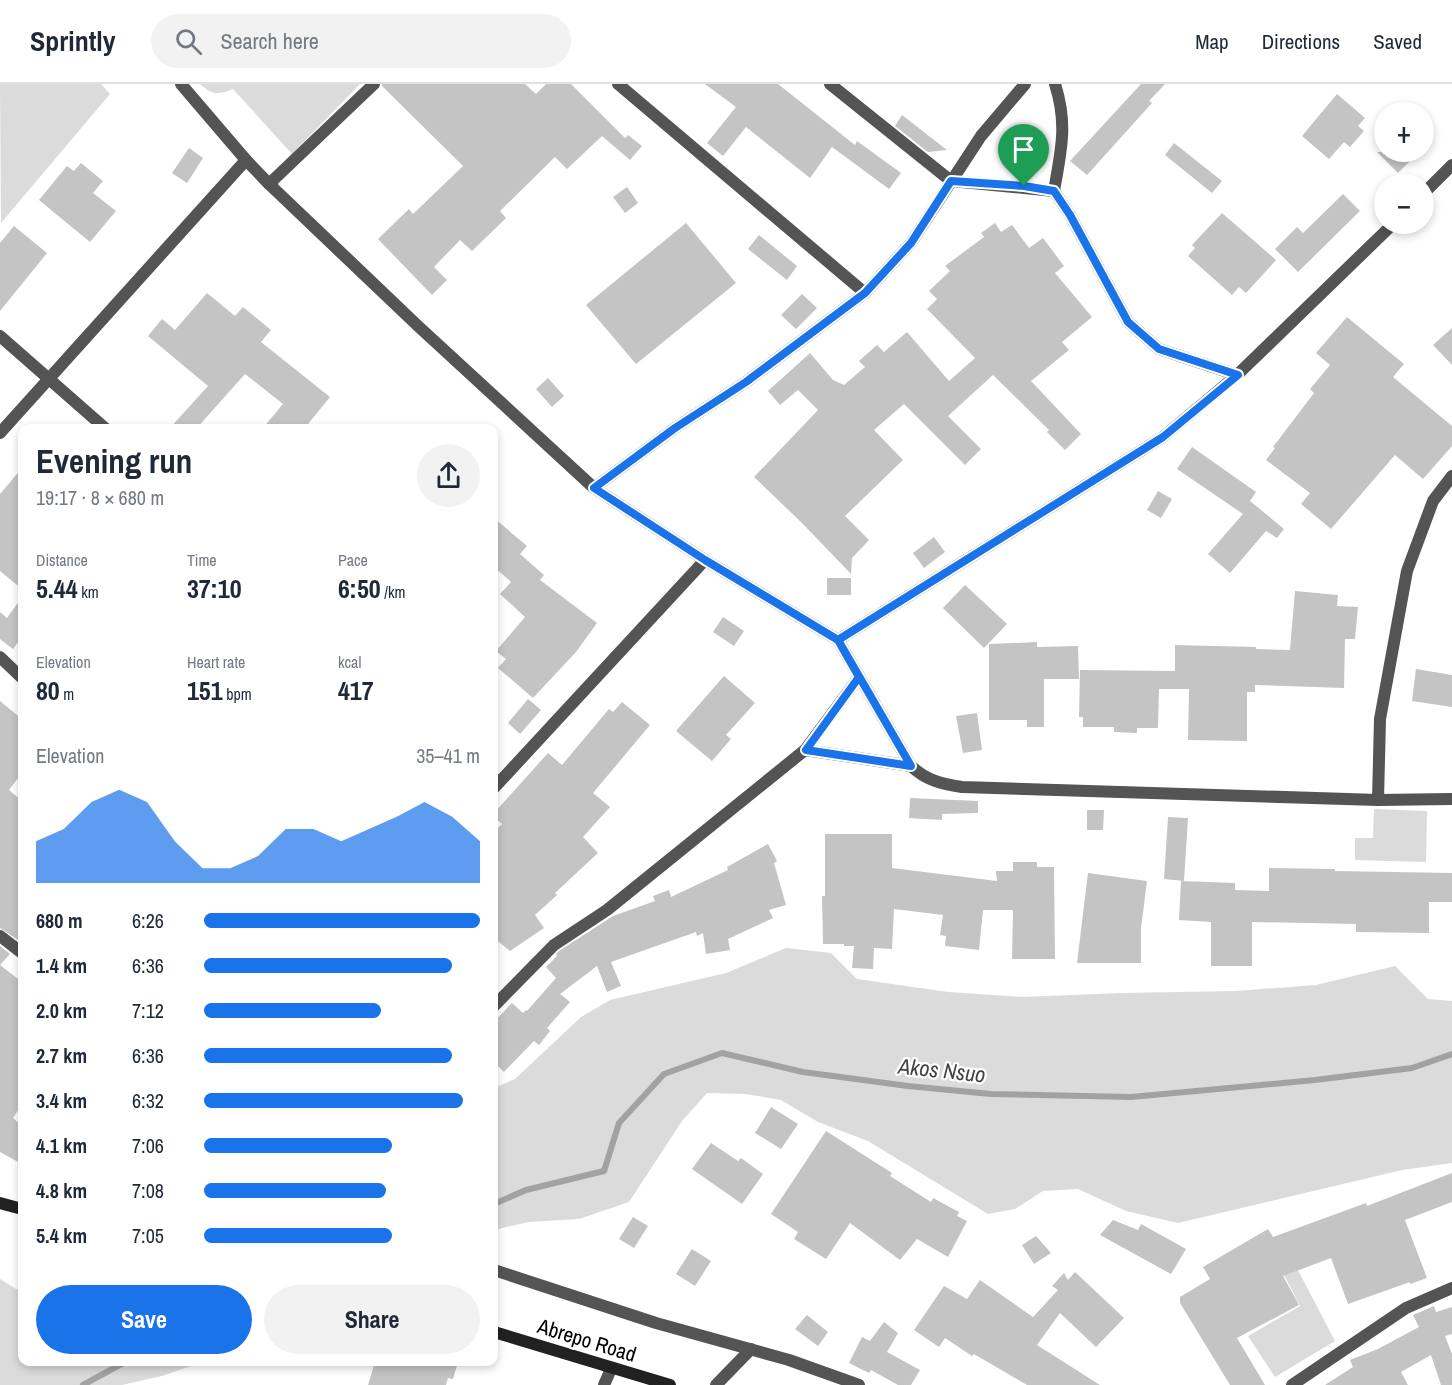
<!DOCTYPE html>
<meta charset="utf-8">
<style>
body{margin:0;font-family:"Archivo Narrow",sans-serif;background:#f2f2f3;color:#1f2937;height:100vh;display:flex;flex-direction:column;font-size:22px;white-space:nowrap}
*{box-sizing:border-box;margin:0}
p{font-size:20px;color:#747a83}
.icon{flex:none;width:33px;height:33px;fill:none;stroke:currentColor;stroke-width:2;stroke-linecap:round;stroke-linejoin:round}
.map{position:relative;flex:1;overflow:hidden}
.panel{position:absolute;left:18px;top:340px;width:480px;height:942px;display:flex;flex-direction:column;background:#fff;border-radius:12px;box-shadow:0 3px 9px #0003}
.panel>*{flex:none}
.tools{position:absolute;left:1374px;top:18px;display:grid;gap:12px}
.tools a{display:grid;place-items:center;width:60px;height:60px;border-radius:50%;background:#fff;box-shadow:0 3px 9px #0003;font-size:30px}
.pin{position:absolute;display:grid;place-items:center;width:51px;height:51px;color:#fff;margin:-62px -26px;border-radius:50% 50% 50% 0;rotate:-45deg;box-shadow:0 0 6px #0007}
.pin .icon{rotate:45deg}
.round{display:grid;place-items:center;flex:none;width:63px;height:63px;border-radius:32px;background:#f2f2f3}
.headline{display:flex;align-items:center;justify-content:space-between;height:102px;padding:0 18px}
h1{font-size:33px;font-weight:700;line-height:45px}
.metrics{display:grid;grid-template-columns:repeat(3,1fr);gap:9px;height:102px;padding:6px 18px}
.metrics div{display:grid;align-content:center}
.metrics b{font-size:26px;font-weight:700}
.metrics small{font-size:16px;font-weight:400}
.metrics p{font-size:16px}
.chart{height:168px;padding:12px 18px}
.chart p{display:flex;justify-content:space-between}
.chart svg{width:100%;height:108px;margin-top:6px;fill:#1a73e8;opacity:.7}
.action{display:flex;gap:12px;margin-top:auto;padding:12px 18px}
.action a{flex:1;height:69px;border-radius:36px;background:#1a73e8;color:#fff;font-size:24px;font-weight:700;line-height:69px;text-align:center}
.action a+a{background:#f2f2f3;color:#1f2937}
ul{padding:0 18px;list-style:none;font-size:20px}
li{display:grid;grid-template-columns:96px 72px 1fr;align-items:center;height:45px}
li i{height:15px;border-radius:8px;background:#1a73e8}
header{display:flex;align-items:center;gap:36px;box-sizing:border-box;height:84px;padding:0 30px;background:#fff;border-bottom:2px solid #e0e1e3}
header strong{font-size:28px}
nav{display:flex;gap:33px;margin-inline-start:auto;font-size:21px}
.search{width:420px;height:54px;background:#f2f2f3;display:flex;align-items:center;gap:15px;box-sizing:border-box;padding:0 21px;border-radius:33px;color:#747a83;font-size:22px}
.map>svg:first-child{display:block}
</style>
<header>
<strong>Sprintly</strong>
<div class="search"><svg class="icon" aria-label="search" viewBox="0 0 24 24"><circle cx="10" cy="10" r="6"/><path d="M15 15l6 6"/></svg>Search here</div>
<nav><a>Map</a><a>Directions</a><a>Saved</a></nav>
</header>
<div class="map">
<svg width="1452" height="1301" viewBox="0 0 1452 1301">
<rect width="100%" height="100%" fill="#fff"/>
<g fill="#dbdbdb">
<polygon points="0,0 101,0 110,10 1,139"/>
<path d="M200,0H360L292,70L233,5C218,11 212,11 200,0Z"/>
<polygon points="1374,725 1427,727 1426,778 1355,776 1355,754 1373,754"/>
<polygon points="786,864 831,869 857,895 948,908 1022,913 1122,909 1236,907 1316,901 1395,882 1428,915 1452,917 1452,1079 1402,1086 1178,1139 1126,1127 1078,1105 1043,1107 1015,1125 988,1130 868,1057 818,1038 781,1016 746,1010 707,1009 682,1037 629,1118 579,1135 528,1138 494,1146 494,1004 515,995 581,933 610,916 726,889"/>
<polygon points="1289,1169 1335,1257 1275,1293 1248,1252 1300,1222 1276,1175"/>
<polygon points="0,1195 16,1205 22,1207 22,1278 202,1278 162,1292 122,1301 0,1301"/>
</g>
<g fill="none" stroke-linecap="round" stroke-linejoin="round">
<g stroke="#a2a2a2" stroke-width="6">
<polyline points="494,1120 526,1106 604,1087 619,1039 664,990 722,969 803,988 908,1002 991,1010 1131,1013 1315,996 1412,984 1452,970"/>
<polyline points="83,1301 125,1278"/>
</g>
</g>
<g fill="#c4c4c4">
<polygon points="382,0 525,0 536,10 546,0 571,0 625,54 628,51 642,62 630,76 602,52 567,85 555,73 500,127 506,134 472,167 460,156 434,183 447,196 432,211 378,155 409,125 413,130 463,82 382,2"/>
<polygon points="705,0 778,0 855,61 857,57 901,89 889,105 832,63 810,94 746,43 723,72 707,59 736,23"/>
<polygon points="1141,0 1165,0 1149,17 1152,19 1087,91 1070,77"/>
<polygon points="1337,10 1365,34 1358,42 1364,47 1350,63 1344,58 1329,75 1302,52"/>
<polygon points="902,31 947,66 928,68 895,42"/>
<polygon points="1174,59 1222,97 1212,109 1165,71"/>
<polygon points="189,64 203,74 187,99 172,89"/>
<polygon points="1377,68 1419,68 1398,89"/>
<polygon points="81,79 103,97 93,109 116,127 90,158 39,116 67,82 74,87"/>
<polygon points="627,103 638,119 625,129 613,113"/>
<polygon points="1343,110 1360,127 1298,188 1275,165 1297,143 1303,149"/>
<polygon points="1222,129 1276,176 1246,209 1239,203 1232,211 1188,172 1195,164 1192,161"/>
<polygon points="686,139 736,199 636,280 586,221"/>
<polygon points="995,139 1001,148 1012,141 1029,164 1043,154 1064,182 1055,189 1092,233 1062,258 1069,266 1031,297 1081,350 1065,366 1047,348 1049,346 993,291 948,332 981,365 965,381 904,320 874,346 903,376 845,432 869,456 852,474 851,490 801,438 754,393 818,326 798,306 780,321 768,307 810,269 833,296 844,301 865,283 859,277 877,261 884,268 907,248 949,297 975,274 927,225 937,215 929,207 950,187 945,182 984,153 981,149"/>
<polygon points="14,142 47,169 0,227 0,159"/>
<polygon points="759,151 797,182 787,196 748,165"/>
<polygon points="207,209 235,232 243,223 271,246 261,258 330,313 304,345 262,345 283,320 245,290 196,345 169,345 208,302 148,252 162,235 175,246"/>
<polygon points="802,210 817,224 796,245 781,231"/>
<polygon points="1347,233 1404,280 1393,293 1452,342 1452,362 1423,395 1395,371 1331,445 1301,420 1310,409 1266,376 1275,364 1273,363 1314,309 1310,305 1330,281 1316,269"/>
<polygon points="1452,244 1452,281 1433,261"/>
<polygon points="548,294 564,312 552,323 536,305"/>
<polygon points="1192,363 1256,408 1250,417 1284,445 1277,454 1266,447 1230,489 1208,470 1243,430 1177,385"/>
<polygon points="22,384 22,505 0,487 0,410"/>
<polygon points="1158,407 1172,415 1161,434 1147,426"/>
<polygon points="494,434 527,462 520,470 544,491 540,496 597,539 576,568 533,614 498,584 506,575 496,567 525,533 500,510 511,498 494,483"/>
<polygon points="934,453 945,468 924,484 913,469"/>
<rect x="827" y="494" width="24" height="17"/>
<polygon points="965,501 1007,540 984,564 943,524"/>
<polygon points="1295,507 1338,511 1337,522 1358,523 1355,555 1345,555 1344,604 1255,601 1255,608 1247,608 1247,657 1188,656 1189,605 1159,605 1158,644 1137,644 1137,649 1114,648 1114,643 1083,643 1083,633 1079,633 1080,586 1175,587 1175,561 1256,563 1256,565 1290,566"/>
<polygon points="22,513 22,553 13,565 0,555 0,528 7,534"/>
<polygon points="723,533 744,547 734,562 713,548"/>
<polygon points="1037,558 1037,563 1078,562 1079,595 1044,595 1044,643 1027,643 1027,636 989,636 989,560"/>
<polygon points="1416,585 1452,591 1452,623 1412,617"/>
<polygon points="724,592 755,619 726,651 731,655 712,677 676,647"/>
<polygon points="528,615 541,626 520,650 508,639"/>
<polygon points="0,617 22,635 22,689 9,706 22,717 22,856 21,858 0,844"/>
<polygon points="622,618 650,641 593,709 610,723 583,753 598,769 555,809 557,811 535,831 544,844 510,867 494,854 494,748 502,740 494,733 494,729 548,669 562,681 609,625 613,628"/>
<polygon points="977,629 982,666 963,669 956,632"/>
<polygon points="910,714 978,717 978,729 942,730 942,736 909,734"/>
<polygon points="1087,726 1104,726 1103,746 1087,746"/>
<polygon points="1168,733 1188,734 1184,797 1164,795"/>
<polygon points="825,750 892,750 892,784 997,797 996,787 1013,787 1013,778 1037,778 1037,783 1054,783 1055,875 1012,875 1013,826 983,826 979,866 945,862 946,852 940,851 943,831 894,825 892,865 874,864 873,885 852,884 854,862 844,862 844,860 823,860 822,812 825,812"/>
<polygon points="768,760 777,777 774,779 786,821 769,826 773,834 728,855 730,866 706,870 703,849 697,852 696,848 611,878 621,902 607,908 597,882 560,910 570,918 547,944 550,947 539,961 534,957 504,988 494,978 494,938 512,919 523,929 526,926 527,927 556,894 546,883 557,872 556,870 559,867 613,832 655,817 653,812 669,806 671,813 728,786 727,783"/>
<polygon points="1269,784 1335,785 1335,787 1452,789 1452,818 1429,818 1429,849 1356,848 1356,840 1252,838 1252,882 1211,882 1211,838 1179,836 1181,797 1235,799 1235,806 1269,807"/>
<polygon points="1088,789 1147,797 1141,844 1141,879 1077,879"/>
<polygon points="0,862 10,870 0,881 22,898 22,1020 13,1034 22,1042 22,1080 0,1068"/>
<polygon points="771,1023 798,1040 781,1065 755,1049"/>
<polygon points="826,1047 892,1089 890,1092 931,1118 933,1114 959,1128 957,1132 967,1137 948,1173 917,1155 900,1176 850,1139 826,1175 794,1155 798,1148 771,1130"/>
<polygon points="711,1059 738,1077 741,1074 763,1090 742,1120 692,1085"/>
<polygon points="1452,1089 1452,1118 1405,1136 1427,1194 1410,1200 1410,1198 1348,1220 1331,1174 1283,1192 1299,1221 1237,1254 1265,1301 1230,1301 1180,1219 1180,1213 1210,1195 1203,1183 1268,1145 1273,1153 1366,1119 1367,1122"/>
<polygon points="633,1133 648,1142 634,1164 619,1155"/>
<polygon points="1113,1136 1138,1146 1141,1140 1186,1165 1171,1190 1100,1151"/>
<polygon points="1036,1152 1051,1169 1034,1180 1022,1161"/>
<polygon points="692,1165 711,1177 695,1202 676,1190"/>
<polygon points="1075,1188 1124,1234 1096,1263 1060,1229 1037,1261 1100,1301 1027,1301 974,1270 972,1272 945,1254 939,1263 914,1246 944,1202 967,1215 980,1196 1033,1233 1058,1206 1052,1202 1064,1189 1068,1196"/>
<polygon points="1434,1222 1436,1228 1452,1223 1452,1250 1445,1252 1452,1270 1452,1301 1441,1301 1431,1271 1401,1288 1408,1301 1325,1301 1353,1283 1350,1276 1378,1265 1419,1243 1413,1231"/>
<polygon points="807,1231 828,1248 818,1262 795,1245"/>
<polygon points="884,1238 898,1249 887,1268 920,1286 911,1301 898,1301 871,1286 869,1289 849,1279 862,1253 870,1257"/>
<polygon points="375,1278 458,1278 453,1295 448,1294 446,1301 368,1301"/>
</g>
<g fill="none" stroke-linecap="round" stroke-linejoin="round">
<g stroke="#545454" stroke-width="12">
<path d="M181,0L246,76L269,100L418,242L594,404L705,476L838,556L911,682C926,696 941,700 962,703L1378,716L1452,715"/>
<polyline points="618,0 865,209"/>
<polyline points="830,0 951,97 1054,107 1070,131 1128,238 1159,265 1237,291"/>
<polyline points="269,100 374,0"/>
<path d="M1054,107C1061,66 1068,41 1055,0"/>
<polyline points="1424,109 1452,81"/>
<polyline points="0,252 106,345"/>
<polyline points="0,349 246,76"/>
<polyline points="594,404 675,344 746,298 865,209 911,159 981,52 1025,0"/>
<polyline points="838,556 1163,353 1237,291 1393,140"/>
<polyline points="0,573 22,594"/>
<polyline points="805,666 911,682"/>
<polyline points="494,704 705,476"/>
<polyline points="1378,716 1380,635 1407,487 1433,417 1452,392"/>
<polyline points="0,852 22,869"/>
<polyline points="494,922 554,861 607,826 805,666 859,593"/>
<polyline points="494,1186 656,1239 789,1276 859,1301"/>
<polyline points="604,1301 611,1285"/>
<polyline points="716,1301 751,1265"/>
<polyline points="1292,1301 1406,1224 1452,1204"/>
</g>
<g stroke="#212121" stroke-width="12">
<polyline points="0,1119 22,1125"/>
<polyline points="494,1248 670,1301"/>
</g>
</g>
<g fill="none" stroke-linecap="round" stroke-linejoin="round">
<defs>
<polyline id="route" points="1024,102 951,97 911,159 865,209 746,298 675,344 594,404 705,476 838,556 859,593 806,666 911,682 838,556 1163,353 1238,291 1159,265 1128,238 1070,131 1054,107 1024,102"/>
</defs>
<use href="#route" stroke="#fff" stroke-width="12"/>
<use href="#route" stroke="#1a73e8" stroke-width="8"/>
</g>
<g text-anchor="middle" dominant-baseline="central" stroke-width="4.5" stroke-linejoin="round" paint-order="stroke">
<g font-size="21" fill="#000" stroke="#fff">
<text transform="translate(587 1256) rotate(17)">Abrepo Road</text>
</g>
<g font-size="22" font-style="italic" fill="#434343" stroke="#fff">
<text transform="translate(942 986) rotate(6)">Akos Nsuo</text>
</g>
</g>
</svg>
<div class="tools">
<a>+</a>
<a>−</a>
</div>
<div class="pin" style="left:1024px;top:102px;background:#1e9e55"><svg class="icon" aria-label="arrive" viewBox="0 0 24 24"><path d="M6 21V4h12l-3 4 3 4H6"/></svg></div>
<section class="panel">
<div class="headline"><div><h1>Evening run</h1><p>19:17 · 8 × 680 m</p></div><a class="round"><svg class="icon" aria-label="share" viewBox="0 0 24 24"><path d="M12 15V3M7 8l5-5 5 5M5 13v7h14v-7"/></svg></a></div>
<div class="metrics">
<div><p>Distance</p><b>5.44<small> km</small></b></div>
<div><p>Time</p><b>37:10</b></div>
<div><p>Pace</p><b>6:50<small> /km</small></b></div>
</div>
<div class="metrics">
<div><p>Elevation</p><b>80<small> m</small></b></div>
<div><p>Heart rate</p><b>151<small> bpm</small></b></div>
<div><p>kcal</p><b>417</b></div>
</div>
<div class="chart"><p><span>Elevation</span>35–41 m</p>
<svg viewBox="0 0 160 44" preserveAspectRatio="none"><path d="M0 44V27L10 22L20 11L30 6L40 11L50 27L60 38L70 38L80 33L90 22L100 22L110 27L120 22L130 17L140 11L150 17L160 27V44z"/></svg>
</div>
<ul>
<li><b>680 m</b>6:26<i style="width:100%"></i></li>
<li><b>1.4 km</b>6:36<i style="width:90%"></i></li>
<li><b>2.0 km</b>7:12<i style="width:64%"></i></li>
<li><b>2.7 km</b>6:36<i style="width:90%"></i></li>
<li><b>3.4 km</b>6:32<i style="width:94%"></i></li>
<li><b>4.1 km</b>7:06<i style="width:68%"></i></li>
<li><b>4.8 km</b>7:08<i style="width:66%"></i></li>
<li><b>5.4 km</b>7:05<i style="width:68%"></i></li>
</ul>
<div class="action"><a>Save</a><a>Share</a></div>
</section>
</div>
